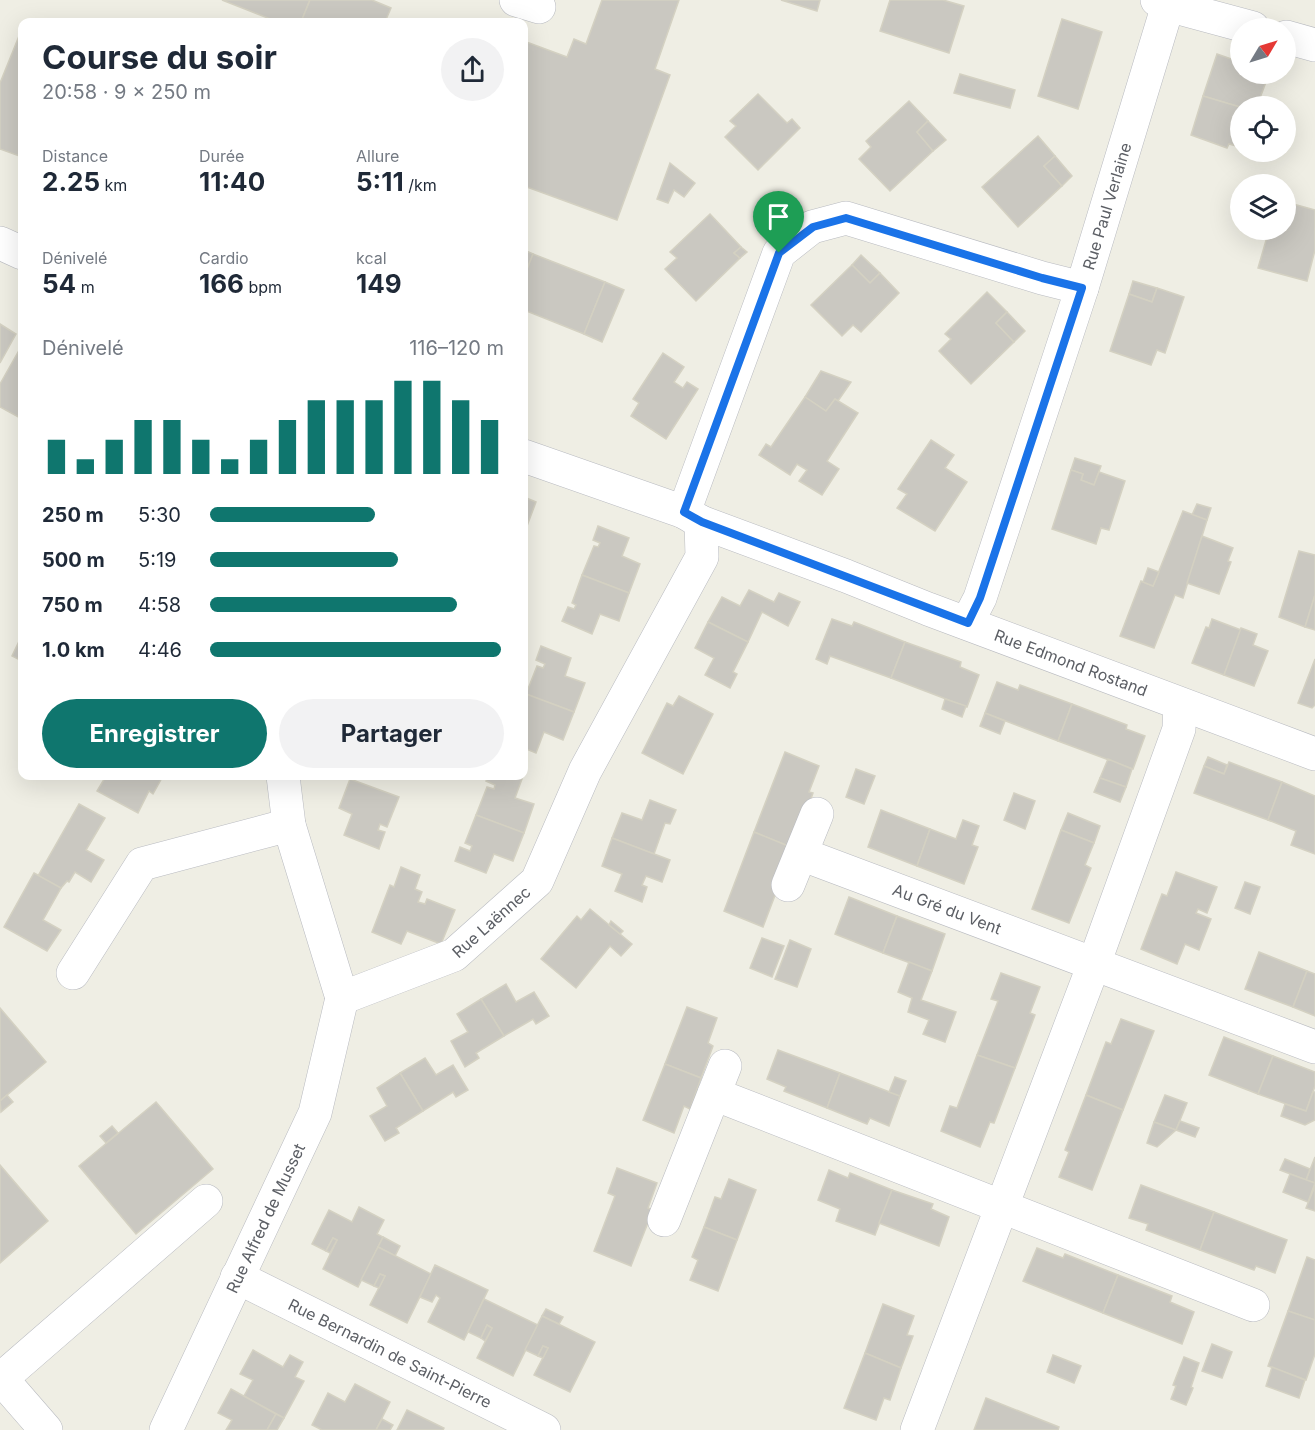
<!DOCTYPE html>
<html lang="fr">
<meta charset="utf-8">
<style>
body{margin:0;font-family:Inter,sans-serif;background:#f2f2f3;color:#1f2937;height:100vh;display:flex;flex-direction:column;font-size:22px;white-space:nowrap}
*{box-sizing:border-box;margin:0}
p{font-size:20px;color:#747a83}
.icon{flex:none;width:33px;height:33px;fill:none;stroke:currentColor;stroke-width:2;stroke-linecap:round;stroke-linejoin:round}
.map{position:relative;flex:1;overflow:hidden}
.side{position:absolute;left:18px;top:18px;width:510px;height:762px;display:flex;flex-direction:column;background:#fff;border-radius:12px;box-shadow:0 6px 24px #0002}
.side>*{flex:none}
.needle{width:39px;rotate:52deg}
.buttons{position:absolute;left:1230px;top:18px;display:grid;gap:12px}
.buttons a{display:grid;place-items:center;width:66px;height:66px;border-radius:50%;background:#fff;box-shadow:0 6px 24px #0002;font-size:30px}
.pin{position:absolute;display:grid;place-items:center;width:51px;height:51px;color:#fff;margin:-62px -26px;border-radius:50% 50% 50% 0;rotate:-45deg;box-shadow:0 0 6px #0007}
.pin .icon{rotate:45deg}
.round{display:grid;place-items:center;flex:none;width:63px;height:63px;border-radius:32px;background:#f2f2f3}
.headline{display:flex;align-items:center;justify-content:space-between;height:102px;padding:0 24px}
h1{font-size:33px;font-weight:700;line-height:45px}
.figures{display:grid;grid-template-columns:repeat(3,1fr);gap:9px;height:102px;padding:6px 24px}
.figures div{display:grid;align-content:center}
.figures b{font-size:26px;font-weight:700}
.figures small{font-size:16px;font-weight:400}
.figures p{font-size:16px}
.chart{height:168px;padding:12px 24px}
.chart p{display:flex;justify-content:space-between}
.chart svg{width:100%;height:108px;margin-top:6px;stroke:#0f766e;stroke-width:6}
.button{display:flex;gap:12px;margin-top:auto;padding:12px 24px}
.button a{flex:1;height:69px;border-radius:36px;background:#0f766e;color:#fff;font-size:24px;font-weight:700;line-height:69px;text-align:center}
.button a+a{background:#f2f2f3;color:#1f2937}
ul{padding:0 24px;list-style:none;font-size:20px}
li{display:grid;grid-template-columns:96px 72px 1fr;align-items:center;height:45px}
li i{height:15px;border-radius:8px;background:#0f766e}
.map>svg:first-child{display:block}
</style>
<div class="map">
<svg width="1315" height="1430" viewBox="0 0 1315 1430">
<rect width="100%" height="100%" fill="#efeee4"/>
<g fill="#cac8c1" stroke="#d4d1c2" stroke-width="1.5">
<polygon points="222,0 310,0 301,22 278,22"/>
<polygon points="310,0 372,0 391,8 385,22 301,22"/>
<polygon points="602,0 679,0 655,69 670,75 617,220 524,186 524,41 567,57 574,39 586,44"/>
<polygon points="781,0 820,0 817,11"/>
<polygon points="890,0 943,0 964,6 949,53 880,31"/>
<polygon points="1062,19 1102,32 1078,109 1038,96"/>
<polygon points="21,31 22,32 22,157 0,149 0,83"/>
<polygon points="1217,54 1240,62 1240,74 1269,74 1257,106 1240,107 1203,96"/>
<polygon points="960,74 1015,90 1010,108 954,93"/>
<polygon points="758,94 787,123 792,119 800,128 758,170 725,137 736,126 730,121"/>
<polygon points="1203,96 1240,107 1240,147 1229,144 1227,148 1191,135"/>
<polygon points="909,101 928,121 917,132 933,151 890,191 859,159 871,147 866,141"/>
<polygon points="928,121 946,140 933,151 917,132"/>
<polygon points="1038,136 1055,156 1044,166 1062,186 1018,227 982,187"/>
<polygon points="1055,156 1072,176 1062,186 1044,166"/>
<polygon points="670,163 695,183 684,197 674,190 668,203 657,199"/>
<polygon points="1286,202 1315,210 1315,250 1307,281 1258,268 1269,230 1286,230"/>
<polygon points="710,214 741,247 734,253 740,258 696,301 665,269 677,258 670,252"/>
<polygon points="741,247 747,252 740,258 734,253"/>
<polygon points="524,250 533,254 524,277"/>
<polygon points="533,254 605,282 584,334 524,310 524,277"/>
<polygon points="861,255 880,273 870,283 852,265"/>
<polygon points="852,265 870,283 880,273 899,293 861,332 853,325 842,336 811,305"/>
<polygon points="1133,281 1157,288 1152,302 1129,294"/>
<polygon points="605,282 624,290 602,342 584,334"/>
<polygon points="1157,288 1184,297 1165,353 1157,350 1151,365 1110,351 1129,294 1152,302"/>
<polygon points="987,292 1007,312 996,323 1014,342 971,384 939,351 951,339 945,334"/>
<polygon points="1007,312 1025,331 1014,342 996,323"/>
<polygon points="0,324 16,334 0,363"/>
<polygon points="22,345 22,419 0,407 0,384"/>
<polygon points="663,353 684,367 674,382 683,388 687,382 698,389 666,439 631,416 639,403 633,399"/>
<polygon points="821,371 851,382 838,401 835,399 826,411 805,397"/>
<polygon points="805,397 826,411 835,399 858,413 827,461 839,469 822,495 799,481 807,470 797,464 790,475 759,455 766,444 771,447"/>
<polygon points="931,440 954,455 945,468 967,482 935,531 897,508 907,494 898,489"/>
<polygon points="1075,458 1101,466 1094,485 1081,480 1083,474 1071,470"/>
<polygon points="1071,470 1083,474 1081,480 1094,485 1099,472 1125,481 1109,530 1101,528 1096,544 1052,529"/>
<polygon points="524,497 536,502 524,534"/>
<polygon points="1197,504 1211,508 1207,520 1192,515"/>
<polygon points="1183,511 1207,520 1183,598 1175,595 1154,648 1120,636 1141,581 1153,586"/>
<polygon points="598,526 629,538 622,556 640,564 629,593 582,575 594,546 598,547 600,543 593,540"/>
<polygon points="1202,536 1233,548 1228,561 1231,562 1219,594 1187,583"/>
<polygon points="1299,551 1315,555 1315,595 1305,627 1279,617"/>
<polygon points="1148,568 1159,572 1153,586 1143,582"/>
<polygon points="582,575 629,593 619,621 600,614 592,634 562,621 568,607 574,609 576,605 572,603"/>
<polygon points="749,590 774,602 779,593 800,602 788,626 762,612 748,642 708,622 722,597 740,606"/>
<polygon points="1315,595 1315,630 1305,627"/>
<polygon points="832,619 852,626 854,622 905,642 891,678 830,656 827,664 816,659"/>
<polygon points="1212,619 1241,630 1224,675 1192,663 1206,627 1209,628"/>
<polygon points="708,622 748,642 733,672 737,674 730,688 705,675 714,658 695,648"/>
<polygon points="1241,628 1257,634 1253,645 1268,651 1254,686 1224,675"/>
<polygon points="22,635 22,649 18,659 12,656"/>
<polygon points="905,642 961,662 960,667 979,675 967,707 891,678"/>
<polygon points="541,646 571,658 565,676 585,683 574,712 526,694 537,666 543,668 545,664 536,660"/>
<polygon points="1315,659 1315,705 1312,708 1298,703"/>
<polygon points="997,682 1018,690 1020,685 1072,704 1058,741 985,713"/>
<polygon points="526,694 574,712 563,740 544,732 536,753 524,748 524,700"/>
<polygon points="679,696 713,714 683,774 642,753 667,703 673,706"/>
<polygon points="945,699 966,706 962,717 942,709"/>
<polygon points="1072,704 1127,725 1126,729 1145,736 1133,769 1058,741"/>
<polygon points="985,713 1005,721 1000,734 980,726"/>
<polygon points="785,752 819,766 809,792 813,793 793,848 754,832"/>
<polygon points="1208,757 1227,765 1224,774 1204,766"/>
<polygon points="1108,759 1132,769 1126,787 1100,778"/>
<polygon points="1229,762 1282,782 1268,820 1194,793 1204,766 1224,774"/>
<polygon points="856,769 875,776 864,804 846,797"/>
<polygon points="106,776 163,776 153,794 149,791 138,813 97,791"/>
<polygon points="488,776 514,776 522,779 515,798 534,804 524,833 476,815 487,787 494,789 495,785 486,781"/>
<polygon points="1100,778 1126,787 1120,802 1094,792"/>
<polygon points="350,779 399,797 387,827 380,824 378,830 385,832 379,849 344,835 352,814 339,808"/>
<polygon points="1282,782 1315,796 1315,854 1291,845 1296,831 1268,820"/>
<polygon points="1014,793 1035,801 1025,829 1004,820"/>
<polygon points="650,800 676,810 670,824 665,823 654,854 612,838 622,813 642,820"/>
<polygon points="79,804 105,818 86,850 104,860 91,882 75,872 69,882 67,881 61,888 38,876"/>
<polygon points="881,810 930,829 917,866 868,847"/>
<polygon points="1068,813 1100,826 1094,843 1061,830"/>
<polygon points="476,815 524,833 513,861 494,854 486,873 455,861 460,847 470,851 472,846 465,843"/>
<polygon points="963,820 979,826 972,845 978,847 964,884 917,866 930,829 956,839"/>
<polygon points="1061,830 1094,843 1085,865 1091,868 1069,923 1032,909"/>
<polygon points="754,832 793,848 763,927 724,911"/>
<polygon points="612,838 670,860 662,882 646,876 642,885 647,887 642,902 615,891 622,874 602,866"/>
<polygon points="401,867 420,875 415,889 422,892 418,902 425,904 427,899 455,910 441,944 407,931 401,944 372,932 390,885 394,887"/>
<polygon points="1176,872 1217,887 1207,913 1198,909 1196,913 1211,919 1199,950 1185,944 1177,964 1141,949 1162,894 1167,896"/>
<polygon points="34,873 61,888 43,920 61,930 47,951 4,927"/>
<polygon points="1245,882 1260,887 1250,914 1235,908"/>
<polygon points="849,897 897,916 883,953 835,934"/>
<polygon points="590,909 632,944 621,956 610,946 576,988 541,959 577,916 581,920"/>
<polygon points="897,916 945,934 932,971 883,953"/>
<polygon points="611,921 623,931 620,934 609,925"/>
<polygon points="762,938 784,946 772,977 750,968"/>
<polygon points="790,940 811,949 797,987 775,979"/>
<polygon points="1259,952 1307,971 1293,1007 1245,989"/>
<polygon points="909,962 932,971 921,1000 956,1012 945,1042 923,1034 929,1020 908,1012 912,998 898,992"/>
<polygon points="1307,971 1315,974 1315,1016 1293,1007"/>
<polygon points="1001,973 1040,987 1030,1013 1035,1015 1015,1068 977,1055 998,1001 991,999"/>
<polygon points="506,984 516,1002 534,992 549,1016 536,1024 533,1019 504,1036 481,999"/>
<polygon points="481,999 504,1036 476,1053 479,1058 465,1067 451,1041 468,1032 457,1014"/>
<polygon points="687,1007 717,1018 708,1043 713,1046 701,1078 665,1064"/>
<polygon points="0,1008 46,1062 0,1101"/>
<polygon points="1121,1019 1154,1031 1123,1110 1086,1095 1106,1042 1111,1044"/>
<polygon points="1224,1037 1273,1056 1258,1094 1209,1075"/>
<polygon points="778,1050 840,1073 827,1108 784,1091 786,1087 767,1079"/>
<polygon points="977,1055 1015,1068 994,1123 990,1122 980,1147 941,1131 950,1106 957,1108"/>
<polygon points="1273,1056 1315,1072 1315,1086 1306,1111 1258,1094"/>
<polygon points="425,1058 436,1075 453,1065 468,1090 456,1097 453,1092 423,1111 400,1073"/>
<polygon points="665,1064 701,1078 690,1109 684,1106 674,1133 643,1120"/>
<polygon points="400,1073 423,1111 396,1128 399,1133 385,1141 370,1116 387,1106 377,1088"/>
<polygon points="840,1073 900,1096 889,1126 870,1118 867,1124 827,1108"/>
<polygon points="895,1077 906,1081 900,1096 889,1092"/>
<polygon points="1313,1092 1315,1092 1315,1120 1305,1125 1281,1116 1285,1104 1306,1111"/>
<polygon points="7,1095 13,1102 1,1112 0,1101"/>
<polygon points="1086,1095 1123,1110 1092,1190 1059,1177 1069,1152 1065,1150"/>
<polygon points="1165,1095 1187,1103 1176,1130 1154,1122"/>
<polygon points="156,1102 213,1169 136,1234 79,1166"/>
<polygon points="1180,1121 1199,1128 1195,1137 1176,1130"/>
<polygon points="1154,1122 1176,1130 1157,1147 1147,1143"/>
<polygon points="112,1126 118,1133 106,1143 100,1136"/>
<polygon points="1315,1157 1315,1183 1306,1180"/>
<polygon points="1285,1159 1310,1169 1306,1180 1280,1170"/>
<polygon points="0,1165 48,1221 0,1263"/>
<polygon points="617,1168 657,1183 648,1208 653,1210 631,1266 594,1251 615,1196 608,1193"/>
<polygon points="829,1170 848,1178 850,1173 892,1190 875,1235 836,1221 840,1209 818,1200"/>
<polygon points="1290,1174 1315,1183 1308,1202 1283,1192"/>
<polygon points="729,1179 756,1190 737,1240 704,1227 715,1197 721,1199"/>
<polygon points="1141,1185 1214,1212 1200,1250 1146,1230 1148,1224 1129,1218"/>
<polygon points="1315,1186 1315,1211 1306,1208"/>
<polygon points="892,1190 933,1204 931,1209 949,1217 939,1246 879,1223"/>
<polygon points="359,1207 384,1220 377,1234 383,1237 358,1287 323,1269 337,1240 333,1238 326,1251 312,1244 329,1210 352,1222"/>
<polygon points="1214,1212 1287,1240 1275,1273 1256,1266 1254,1270 1200,1250"/>
<polygon points="704,1227 737,1240 718,1291 690,1280 698,1260 692,1257"/>
<polygon points="383,1237 400,1246 395,1256 378,1247"/>
<polygon points="333,1238 337,1240 330,1253 326,1251"/>
<polygon points="378,1247 431,1274 407,1323 370,1305 385,1276 380,1274 374,1286 361,1280"/>
<polygon points="1037,1248 1063,1258 1065,1254 1118,1275 1103,1313 1023,1281"/>
<polygon points="1307,1257 1315,1260 1315,1320 1288,1311"/>
<polygon points="435,1265 488,1290 464,1340 428,1322 440,1298 436,1295 432,1302 420,1297"/>
<polygon points="380,1274 385,1276 379,1288 374,1286"/>
<polygon points="1118,1275 1172,1296 1170,1302 1194,1312 1182,1344 1103,1313"/>
<polygon points="484,1299 538,1325 513,1376 477,1358 492,1328 487,1325 481,1338 468,1332"/>
<polygon points="883,1304 914,1316 907,1335 913,1336 901,1368 865,1353"/>
<polygon points="546,1309 563,1317 559,1324 542,1316"/>
<polygon points="1288,1311 1315,1320 1315,1354 1306,1380 1268,1366"/>
<polygon points="542,1316 595,1342 570,1392 534,1375 548,1348 543,1346 538,1356 525,1350"/>
<polygon points="487,1325 492,1328 485,1341 481,1338"/>
<polygon points="1212,1344 1232,1352 1222,1378 1202,1371"/>
<polygon points="543,1346 548,1348 543,1358 538,1356"/>
<polygon points="253,1350 283,1367 290,1355 303,1362 295,1377 304,1381 284,1418 244,1396 253,1380 240,1374"/>
<polygon points="865,1353 901,1368 890,1400 884,1398 876,1420 844,1408"/>
<polygon points="1053,1355 1081,1366 1074,1383 1047,1372"/>
<polygon points="1184,1357 1199,1363 1191,1387 1193,1388 1186,1405 1171,1399 1176,1386 1173,1385"/>
<polygon points="1272,1367 1305,1380 1299,1398 1266,1386"/>
<polygon points="355,1384 390,1402 376,1430 322,1430 312,1425 328,1393 345,1402"/>
<polygon points="231,1389 276,1414 267,1430 226,1430 232,1420 218,1413"/>
<polygon points="986,1398 1059,1427 1058,1430 974,1430"/>
<polygon points="407,1410 444,1428 443,1430 397,1430"/>
<polygon points="276,1414 284,1418 277,1430 267,1430"/>
<polygon points="382,1419 393,1425 390,1430 376,1430"/>
</g>
<g fill="none" stroke-linecap="round" stroke-linejoin="round">
<defs>
<g id="minor">
<polyline points="516,0 539,7"/>
<polyline points="1168,5 1253,28"/>
<polyline points="1286,37 1315,45"/>
<polyline points="0,243 22,253"/>
<path id="s1" d="M524,456L684,512L701,522L846,576L928,609L1315,754"/>
<polyline points="684,512 779,253 812,227 846,218 1042,278 1082,288"/>
<path id="s2" d="M967,623L980,598L1082,288L1168,5L1157,0"/>
<path id="s3" d="M283,776L289,825L342,998L454,955L537,881L585,771L702,557L701,522"/>
<path id="s4" d="M801,854L1315,1047"/>
<polyline points="788,885 817,814"/>
<polyline points="73,973 142,864 289,825"/>
<polyline points="714,1094 1253,1305"/>
<polyline points="664,1220 725,1066"/>
<path id="s5" d="M237,1277L544,1430"/>
<polyline points="0,1377 46,1430"/>
<polyline points="1,1379 206,1201"/>
<path id="s6" d="M166,1430L315,1113L342,998"/>
<polyline points="917,1430 1094,964 1179,729 1180,704"/>
</g>
</defs>
<use href="#minor" stroke="#b9bbc1" stroke-width="34"/>
<use href="#minor" stroke="#fff" stroke-width="33"/>
</g>
<g fill="none" stroke-linecap="round" stroke-linejoin="round">
<defs>
<polygon id="route" points="846,218 1042,278 1082,288 980,598 968,623 702,522 684,512 779,253 813,227"/>
</defs>
<use href="#route" stroke="#fff" stroke-width="12"/>
<use href="#route" stroke="#1a73e8" stroke-width="8"/>
</g>
<g text-anchor="middle" dominant-baseline="central" stroke-width="4.5" stroke-linejoin="round" paint-order="stroke">
<g font-size="16" fill="#5c5f65" stroke="#fff">
<text stroke="none"><textPath href="#s2" startOffset="440">Rue Paul Verlaine</textPath></text>
<text stroke="none"><textPath href="#s1" startOffset="585">Rue Edmond Rostand</textPath></text>
<text stroke="none"><textPath href="#s4" startOffset="156">Au Gré du Vent</textPath></text>
<text stroke="none"><textPath href="#s3" startOffset="400">Rue Laënnec</textPath></text>
<text stroke="none"><textPath href="#s6" startOffset="234">Rue Alfred de Musset</textPath></text>
<text stroke="none"><textPath href="#s5" startOffset="171">Rue Bernardin de Saint-Pierre</textPath></text>
</g>
</g>
</svg>
<div class="buttons">
<a><svg class="needle" viewBox="-14 -14 28 28"><path d="M0-13l5 13h-10z" fill="#e53935"/><path d="M0 13l5-13h-10z" fill="#747a83"/></svg></a>
<a><svg class="icon" aria-label="locate" viewBox="0 0 24 24"><circle cx="12" cy="12" r="6"/><path d="M12 2v4M12 18v4M2 12h4M18 12h4"/></svg></a>
<a><svg class="icon" aria-label="layers" viewBox="0 0 24 24"><path d="M12 4l9 5-9 5-9-5zM3 14l9 5 9-5"/></svg></a>
</div>
<div class="pin" style="left:779px;top:253px;background:#1e9e55"><svg class="icon" aria-label="arrive" viewBox="0 0 24 24"><path d="M6 21V4h12l-3 4 3 4H6"/></svg></div>
<section class="side">
<div class="headline"><div><h1>Course du soir</h1><p>20:58 · 9 × 250 m</p></div><a class="round"><svg class="icon" aria-label="share" viewBox="0 0 24 24"><path d="M12 15V3M7 8l5-5 5 5M5 13v7h14v-7"/></svg></a></div>
<div class="figures">
<div><p>Distance</p><b>2.25<small> km</small></b></div>
<div><p>Durée</p><b>11:40</b></div>
<div><p>Allure</p><b>5:11<small> /km</small></b></div>
</div>
<div class="figures">
<div><p>Dénivelé</p><b>54<small> m</small></b></div>
<div><p>Cardio</p><b>166<small> bpm</small></b></div>
<div><p>kcal</p><b>149</b></div>
</div>
<div class="chart"><p><span>Dénivelé</span>116–120 m</p>
<svg viewBox="0 0 160 44" preserveAspectRatio="none"><path d="M5 44V30M15 44V38M25 44V30M35 44V22M45 44V22M55 44V30M65 44V38M75 44V30M85 44V22M95 44V14M105 44V14M115 44V14M125 44V6M135 44V6M145 44V14M155 44V22"/></svg>
</div>
<ul>
<li><b>250 m</b>5:30<i style="width:56%"></i></li>
<li><b>500 m</b>5:19<i style="width:64%"></i></li>
<li><b>750 m</b>4:58<i style="width:84%"></i></li>
<li><b>1.0 km</b>4:46<i style="width:99%"></i></li>
</ul>
<div class="button"><a>Enregistrer</a><a>Partager</a></div>
</section>
</div>
